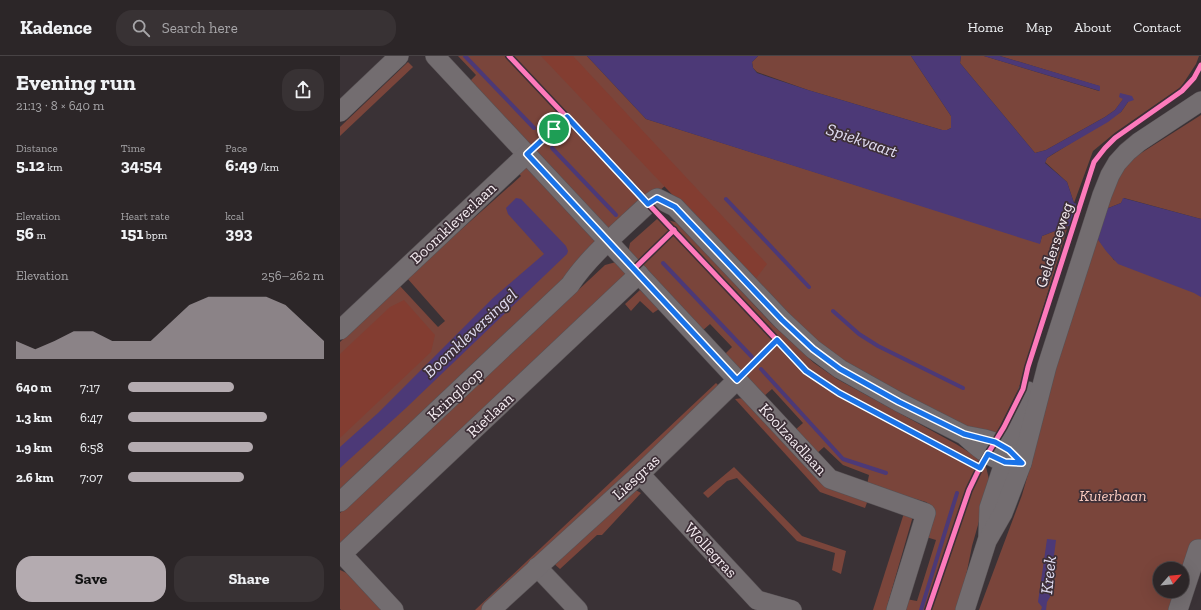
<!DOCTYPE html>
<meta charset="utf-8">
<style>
body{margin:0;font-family:"Zilla Slab",serif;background:#383234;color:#f1f3f6;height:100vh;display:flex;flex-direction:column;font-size:15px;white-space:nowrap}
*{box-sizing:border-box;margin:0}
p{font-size:13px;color:#a6a5a8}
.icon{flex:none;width:22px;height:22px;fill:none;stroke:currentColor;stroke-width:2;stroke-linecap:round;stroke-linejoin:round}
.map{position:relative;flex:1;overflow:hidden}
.panel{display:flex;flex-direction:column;background:#2c2628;width:340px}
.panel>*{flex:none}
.needle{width:26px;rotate:63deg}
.controls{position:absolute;left:813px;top:506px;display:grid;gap:8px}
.controls a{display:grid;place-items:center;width:36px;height:36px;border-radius:50%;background:#2c2628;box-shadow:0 4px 16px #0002,0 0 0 1px #484345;font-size:20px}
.pin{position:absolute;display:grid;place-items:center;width:34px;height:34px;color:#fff;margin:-17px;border:2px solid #fff;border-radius:50%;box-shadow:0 1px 4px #0007}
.round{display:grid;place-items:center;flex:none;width:42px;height:42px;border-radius:16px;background:#383234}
.summary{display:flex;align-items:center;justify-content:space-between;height:68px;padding:0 16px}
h1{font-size:22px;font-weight:700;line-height:30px}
.metrics{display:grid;grid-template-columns:repeat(3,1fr);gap:6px;height:68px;padding:4px 16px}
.metrics div{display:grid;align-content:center}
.metrics b{font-size:17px;font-weight:700}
.metrics small{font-size:11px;font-weight:400}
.metrics p{font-size:11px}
.chart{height:112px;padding:8px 16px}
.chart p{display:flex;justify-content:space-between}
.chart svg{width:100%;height:72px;margin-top:4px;fill:#b4abb0;opacity:.7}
.action{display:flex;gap:8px;margin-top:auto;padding:8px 16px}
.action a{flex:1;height:46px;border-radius:16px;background:#b4abb0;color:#111;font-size:16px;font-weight:700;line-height:46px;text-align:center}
.action a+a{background:#383234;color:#f1f3f6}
ul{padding:0 16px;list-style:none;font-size:13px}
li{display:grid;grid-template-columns:64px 48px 1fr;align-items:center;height:30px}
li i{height:10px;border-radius:5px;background:#b4abb0}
header{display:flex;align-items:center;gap:24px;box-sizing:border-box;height:56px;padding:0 20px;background:#2c2628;border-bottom:1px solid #484345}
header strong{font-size:19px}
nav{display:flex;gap:22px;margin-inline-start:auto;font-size:14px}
.search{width:280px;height:36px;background:#383234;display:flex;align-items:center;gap:10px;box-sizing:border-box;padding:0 14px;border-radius:16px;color:#a6a5a8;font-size:15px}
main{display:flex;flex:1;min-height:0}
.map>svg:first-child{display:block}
</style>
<header>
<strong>Kadence</strong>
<div class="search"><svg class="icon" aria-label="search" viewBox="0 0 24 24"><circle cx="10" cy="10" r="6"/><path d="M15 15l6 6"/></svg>Search here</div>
<nav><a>Home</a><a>Map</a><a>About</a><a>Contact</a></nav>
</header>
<main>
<section class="panel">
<div class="summary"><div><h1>Evening run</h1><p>21:13 · 8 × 640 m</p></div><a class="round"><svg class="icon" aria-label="share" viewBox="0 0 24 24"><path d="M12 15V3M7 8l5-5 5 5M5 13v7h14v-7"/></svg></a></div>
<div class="metrics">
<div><p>Distance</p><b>5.12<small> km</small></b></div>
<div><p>Time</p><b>34:54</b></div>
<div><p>Pace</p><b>6:49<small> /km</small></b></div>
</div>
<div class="metrics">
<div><p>Elevation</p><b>56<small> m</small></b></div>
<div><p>Heart rate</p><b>151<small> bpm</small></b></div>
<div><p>kcal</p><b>393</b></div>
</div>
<div class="chart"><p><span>Elevation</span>256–262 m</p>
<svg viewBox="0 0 160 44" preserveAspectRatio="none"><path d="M0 44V33L10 38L20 33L30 27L40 27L50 33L60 33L70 33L80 22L90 11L100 6L110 6L120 6L130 6L140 11L150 22L160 33V44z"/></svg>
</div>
<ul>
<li><b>640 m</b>7:17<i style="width:54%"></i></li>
<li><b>1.3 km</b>6:47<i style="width:71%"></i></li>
<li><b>1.9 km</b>6:58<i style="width:64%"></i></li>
<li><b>2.6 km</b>7:07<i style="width:59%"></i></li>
</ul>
<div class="action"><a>Save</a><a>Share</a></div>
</section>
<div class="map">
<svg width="861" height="554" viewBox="0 0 861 554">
<rect width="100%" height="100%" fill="#3a3236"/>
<g fill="#7a453b" fill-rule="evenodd">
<polygon points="118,0 247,0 306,63 700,187 702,180 728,170 679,332 656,378 644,377 607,363 529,323 451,265 325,130 270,175 127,28 136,19"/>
<polygon points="418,0 571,0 611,60 611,72 607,74 602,74 468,34 417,16 413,12 412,6"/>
<polygon points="621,0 644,0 759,35 759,30 660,0 859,0 856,8 841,31 776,76 753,95 734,147 727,126 705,106 707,102 781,56 788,46 784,42 775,54 765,61 706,94 695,97 620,7"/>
<polygon points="68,6 73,11 0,80 0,71"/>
<polygon points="861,59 861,163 784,142 781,147 761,155 776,113"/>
<polygon points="182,111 191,112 258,185 244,205 0,439 0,286 60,230 98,271 105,265 67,222 181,120 176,114"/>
<path d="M317,163L328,164L338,167L431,267L474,307L497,323L616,388L638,402L646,411L650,427L632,490L624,530L617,554H562L566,543L577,545L596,484L586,481C590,469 599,454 586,446L527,429L529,419L503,409L484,391L476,398L454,375L463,367L432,333L423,341L384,299L392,291L370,268L362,275L288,197L290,187Z"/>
<path d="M754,178L774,204L861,235V486L838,554H639L682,439L695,394V363ZM820,513H842V535H820Z"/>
<polygon points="276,206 287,219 0,494 0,457 234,238 265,209"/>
<polygon points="300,234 319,253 313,257 300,245 291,255 285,248"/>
<polygon points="376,327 382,333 146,554 135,554"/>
<polygon points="403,342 528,444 525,452 480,436 395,343"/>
<polygon points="394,411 462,480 506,495 501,518 492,514 495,497 457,485 397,422 387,425 368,442 363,437"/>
<polygon points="292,432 301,437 262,479 257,479 220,513 212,506"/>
<polygon points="564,457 573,460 546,554 533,554"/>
<polygon points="0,514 9,518 43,554 1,554 0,553"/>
</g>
<g fill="#833d31">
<polygon points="201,0 233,0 427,208 414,225"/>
<polygon points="64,244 95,279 91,296 0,382 0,298 50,251"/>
</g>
<g fill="#4c3977">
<polygon points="247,0 418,0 412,6 413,12 417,17 468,34 602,74 607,74 611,72 611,60 571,0 621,0 620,7 695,97 706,94 765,61 775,54 783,43 779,41 780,37 792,40 794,44 788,46 781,56 768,66 713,98 707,102 705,107 727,126 734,147 761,155 781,147 783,142 861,163 861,241 854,237 778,208 766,195 754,178 728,170 702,180 700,188 306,63"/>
<polygon points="644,0 660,0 760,30 760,35"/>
<polygon points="176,142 181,143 226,190 228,195 227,198 66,352 0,412 0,391 38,357 153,242 204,198 168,158 166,152"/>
<polygon points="707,483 716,484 711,523 710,541 707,546 706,554 701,554 702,551 698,546"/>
</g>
<polygon fill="#3a3236" points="738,146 761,153 753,180 730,172"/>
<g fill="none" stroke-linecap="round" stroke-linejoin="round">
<g stroke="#4c3977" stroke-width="4">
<polyline points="125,0 194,72"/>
<polyline points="212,92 276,159"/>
<polyline points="386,143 469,231"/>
<polyline points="323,207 412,301"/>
<polyline points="493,255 519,278 538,290 623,332"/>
<polyline points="421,313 503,403 546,417"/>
<polyline points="581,554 617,437"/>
</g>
<defs>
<g id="minor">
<polyline points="95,0 490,423 586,457 556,554"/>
<polyline points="0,56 59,0"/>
<polyline points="0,274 187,98"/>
<polyline points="300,418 417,544 452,554"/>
<path d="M0,446L230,229C249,200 283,172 308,148L317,142L335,151L442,264L473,293L500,313L559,346L624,379L645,383L655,386L669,394L682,407C677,407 671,407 666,406C650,403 635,389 624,379"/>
<polyline points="648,480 649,452 688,335"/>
<polyline points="2,498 54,554"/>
<polyline points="0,500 299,218"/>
<polyline points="197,511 238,554"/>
<polyline points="151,554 300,418 397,324"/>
<polyline points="625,554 647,485 663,457 682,407 707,310 762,139 770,119 777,107 787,96 799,86 861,45"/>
<polyline points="838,554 858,493 861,493"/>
</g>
</defs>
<use href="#minor" stroke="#575154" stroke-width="20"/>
<use href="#minor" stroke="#736d70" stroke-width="19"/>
<defs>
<g id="cycleway">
<polyline points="169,0 466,315 499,337 640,412"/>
<polyline points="187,98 227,61"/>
<polyline points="294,213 334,174"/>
<polyline points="397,324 437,284"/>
<polyline points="588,554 629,434 641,409 664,371 683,333 688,311 754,106 765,92 775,82 842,35 854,22 861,9"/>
</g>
</defs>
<use href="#cycleway" stroke="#3d2f37" stroke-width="8"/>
<use href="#cycleway" stroke="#fd7abc" stroke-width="5"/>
</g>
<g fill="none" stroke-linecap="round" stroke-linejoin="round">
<defs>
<polygon id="route" points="227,61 308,148 317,142 335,151 442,264 473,293 500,313 559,346 624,378 655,386 669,394 682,407 665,406 648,398 640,412 499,337 466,315 437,284 397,324 187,98"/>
</defs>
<use href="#route" stroke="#fff" stroke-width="8"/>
<use href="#route" stroke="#1a73e8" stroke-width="5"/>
</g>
<g text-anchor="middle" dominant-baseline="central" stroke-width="3.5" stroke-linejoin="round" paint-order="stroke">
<g font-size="16" fill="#f5ecf1" stroke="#3d2f37">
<text transform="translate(113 167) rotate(-43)">Boomkleverlaan</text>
<text transform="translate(714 189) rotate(-72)">Gelderseweg</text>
<text transform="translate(115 338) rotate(-43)">Kringloop</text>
<text transform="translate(150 359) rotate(-43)">Rietlaan</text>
<text transform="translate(453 383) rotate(47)">Koolzaadlaan</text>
<text transform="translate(296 421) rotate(-43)">Liesgras</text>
<text transform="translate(371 494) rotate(47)">Wollegras</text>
</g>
<g font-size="16" font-style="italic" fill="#f8c9be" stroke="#3d2f37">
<text x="773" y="439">Kuierbaan</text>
</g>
<g font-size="17" font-style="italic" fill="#e1ddf2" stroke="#3d2f37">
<text transform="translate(522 84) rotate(19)">Spiekvaart</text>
<text transform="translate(130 277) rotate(-43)">Boomkleversingel</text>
<text transform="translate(708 519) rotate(-84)">Kreek</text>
</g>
</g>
</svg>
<div class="controls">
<a><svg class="needle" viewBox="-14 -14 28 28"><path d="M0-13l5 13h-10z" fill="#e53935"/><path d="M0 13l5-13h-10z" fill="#a6a5a8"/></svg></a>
</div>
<div class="pin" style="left:214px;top:73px;background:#1e9e55"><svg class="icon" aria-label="arrive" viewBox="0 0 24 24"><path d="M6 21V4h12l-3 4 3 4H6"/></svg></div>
</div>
</main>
